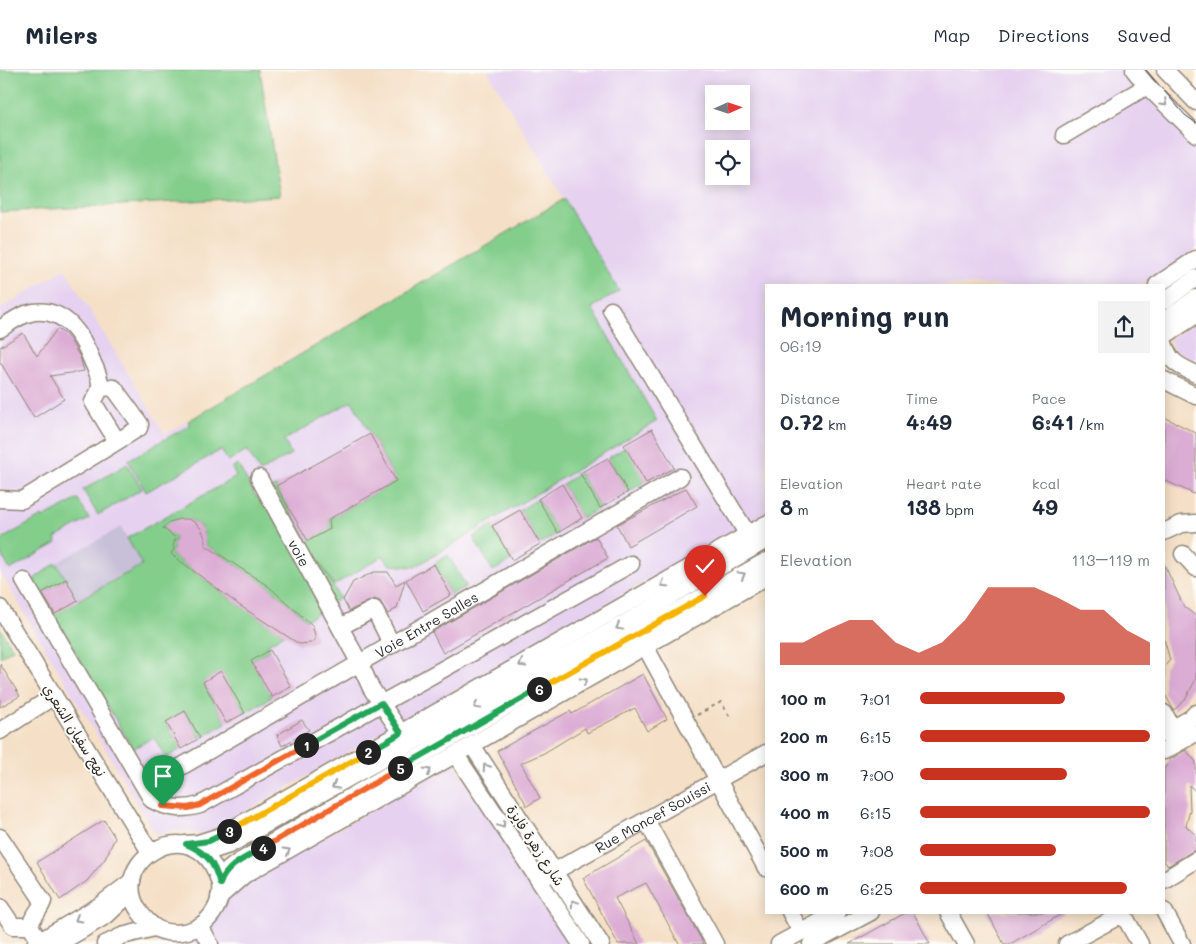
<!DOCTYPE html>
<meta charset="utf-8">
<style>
body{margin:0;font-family:Mali,"Playpen Sans Arabic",sans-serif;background:#f2f2f3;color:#1f2937;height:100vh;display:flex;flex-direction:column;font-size:19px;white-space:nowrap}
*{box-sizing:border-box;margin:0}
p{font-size:16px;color:#747a83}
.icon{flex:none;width:28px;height:28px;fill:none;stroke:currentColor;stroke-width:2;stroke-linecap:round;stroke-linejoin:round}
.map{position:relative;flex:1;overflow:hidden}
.panel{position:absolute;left:765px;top:214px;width:400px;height:630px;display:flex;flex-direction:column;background:#fff;border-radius:0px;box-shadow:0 2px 12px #0003}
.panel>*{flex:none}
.needle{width:32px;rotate:87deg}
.buttons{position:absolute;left:705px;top:15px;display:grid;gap:10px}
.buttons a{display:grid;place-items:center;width:45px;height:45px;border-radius:0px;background:#fff;box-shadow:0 2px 12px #0003;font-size:25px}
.pin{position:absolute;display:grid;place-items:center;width:42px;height:42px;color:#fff;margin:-51px -21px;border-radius:50% 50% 50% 0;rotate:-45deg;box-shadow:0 0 5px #0007}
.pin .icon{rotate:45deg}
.km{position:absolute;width:25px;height:25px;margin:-12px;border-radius:50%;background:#222;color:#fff;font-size:14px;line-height:25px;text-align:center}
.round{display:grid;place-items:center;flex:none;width:52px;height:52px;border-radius:0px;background:#f2f2f3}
.head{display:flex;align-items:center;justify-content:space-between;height:85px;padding:0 15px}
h1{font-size:28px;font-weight:800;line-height:38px}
.metrics{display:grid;grid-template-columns:repeat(3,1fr);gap:8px;height:85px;padding:5px 15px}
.metrics div{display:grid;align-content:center}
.metrics b{font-size:21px;font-weight:800}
.metrics small{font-size:14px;font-weight:400}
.metrics p{font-size:14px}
.chart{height:140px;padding:10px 15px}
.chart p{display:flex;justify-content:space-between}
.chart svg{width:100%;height:90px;margin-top:5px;fill:#c8321e;opacity:.7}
ul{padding:0 15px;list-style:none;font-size:16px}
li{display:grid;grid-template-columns:80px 60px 1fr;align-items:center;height:38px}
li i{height:12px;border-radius:6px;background:#c8321e}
header{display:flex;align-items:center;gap:30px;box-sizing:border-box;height:70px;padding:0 25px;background:#fff;border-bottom:1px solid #e0e1e3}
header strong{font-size:24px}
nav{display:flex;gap:28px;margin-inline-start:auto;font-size:18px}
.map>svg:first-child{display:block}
</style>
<header>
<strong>Milers</strong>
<nav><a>Map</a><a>Directions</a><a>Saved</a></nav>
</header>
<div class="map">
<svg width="1196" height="874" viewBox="0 0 1196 874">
<rect width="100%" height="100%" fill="#fdfcf7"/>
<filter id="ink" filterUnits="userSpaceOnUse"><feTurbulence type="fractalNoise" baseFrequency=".02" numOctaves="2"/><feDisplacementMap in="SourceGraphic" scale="10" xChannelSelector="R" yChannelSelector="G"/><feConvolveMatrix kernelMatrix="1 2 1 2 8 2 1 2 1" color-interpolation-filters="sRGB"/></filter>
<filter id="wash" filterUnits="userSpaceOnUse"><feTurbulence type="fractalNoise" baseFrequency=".0096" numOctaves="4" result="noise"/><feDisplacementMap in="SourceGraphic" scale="20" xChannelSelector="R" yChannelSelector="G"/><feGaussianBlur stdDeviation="1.12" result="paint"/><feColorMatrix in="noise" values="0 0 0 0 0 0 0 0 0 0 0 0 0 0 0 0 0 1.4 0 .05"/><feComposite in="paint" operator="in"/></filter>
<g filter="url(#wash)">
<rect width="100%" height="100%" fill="#f5e0c7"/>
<g fill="#e6d2f0" fill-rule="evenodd">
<path d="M487,0H1124L1140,20L1196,73V179L1143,215H766V442L730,465L655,506L206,764L175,760L156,765L0,502V239L65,199L165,364L564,129ZM714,24H741V51H714ZM714,79H741V106H714Z"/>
<polygon points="1196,252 1196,291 1175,281 1170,269"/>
<polygon points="454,693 574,874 154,874 165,870 224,832 246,812"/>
</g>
<polygon fill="#c8bfd8" points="121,457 142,494 78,531 56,493"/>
<g fill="#83ce8b" stroke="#577c5b">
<polygon points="0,0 260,0 280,126 0,142"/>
<path d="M564,129L619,221L592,238L657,351L415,497L390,495L383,486L334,515L319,491L340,528L307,550L268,516L205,475C206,449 182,441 164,458L176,468L173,475L174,479L171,484L239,535L284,564L267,575L270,580L251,591L272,627L245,643L221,602L203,612L226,653L200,668L185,641L166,653L181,679L166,688L154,667L133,679L53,544L142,495L127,468L236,407L232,398L238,395L257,428L276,416L308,471L329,459V449L396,411L352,331L284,370L291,384L260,402L247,380L228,391L221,380L146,422L128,390L190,355L188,351Z"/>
<polygon points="626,377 646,411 628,422 608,388"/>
<polygon points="127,394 142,419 98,445 83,420"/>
<polygon points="580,403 600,438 582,448 562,414"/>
<polygon points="78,429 89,449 55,468 57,473 10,500 0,482 0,470 42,446 43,448"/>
<polygon points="538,429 558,463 540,474 520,440"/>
<polygon points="492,456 512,490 493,501 473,467"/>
<polygon points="448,485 466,516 451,525 434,494"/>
<polygon points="56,493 66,509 40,524 35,516 35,508"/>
<polygon points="0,558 13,579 0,587"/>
</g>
<g id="blocks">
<g fill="#dbacd4">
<polygon points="57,259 65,264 70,270 80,287 84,301 50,306 64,329 34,348 0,292 0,277 23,263 37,286"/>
<polygon points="1164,347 1196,363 1196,425 1164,410"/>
<polygon points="652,359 674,398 646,413 624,375"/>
<polygon points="370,364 396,411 329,449 330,459 308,471 276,416"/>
<polygon points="608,388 628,422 600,438 580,403"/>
<polygon points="562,414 582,448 558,463 538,429"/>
<polygon points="686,418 697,436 628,476 617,455"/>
<polygon points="520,440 540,474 512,490 492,456"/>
<polygon points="179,449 188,449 196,453 202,460 205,468 205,475 268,516 312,555 315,565 315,570 311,573 299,574 239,535 171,484 174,479 173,475 176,468 163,458 170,452"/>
<polygon points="596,467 608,488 443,583 432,562"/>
<polygon points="434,494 451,525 423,541 406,510"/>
<polygon points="1164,494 1184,537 1196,546 1196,609 1185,630 1174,640 1164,623 1164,597 1170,590 1164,569"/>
<polygon points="374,502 388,502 396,515 405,510 397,538 388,544 380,531 374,529 349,541 343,530 353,512"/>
<polygon points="66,509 78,531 55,544 42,523"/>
<polygon points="270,580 291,617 272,627 251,591"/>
<polygon points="0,594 20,626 0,637"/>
<polygon points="221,601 245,643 226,653 203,612"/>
<polygon points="643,604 667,649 647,661 635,638 587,663 585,658 544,683 521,693 540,728 527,736 497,681 570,641 572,644"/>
<polygon points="185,641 200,668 181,679 166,652"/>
<polygon points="302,650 309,660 282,676 277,665"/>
<polygon points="1186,680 1196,692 1196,722 1189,715 1190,740 1186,756 1196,765 1196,780 1191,782 1168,796 1164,791 1164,699 1171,689"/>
<polygon points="104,750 115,768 105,789 87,811 60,830 37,792"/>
<polygon points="646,771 701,869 703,874 679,874 646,813 615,828 639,874 618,874 583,808"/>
<polygon points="907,842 913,842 930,874 849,874"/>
<polygon points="987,842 1065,842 1010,874 1004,874"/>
</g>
</g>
</g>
<g filter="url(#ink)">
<use href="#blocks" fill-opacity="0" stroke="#908679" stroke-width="1"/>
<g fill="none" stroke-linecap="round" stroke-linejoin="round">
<defs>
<g id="minor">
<polyline points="1134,0 1147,16 1196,64"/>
<polyline points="1165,0 1196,32"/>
<polyline points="1064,65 1147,16"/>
<polyline points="1157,215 1196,189"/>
<polyline points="1164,231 1196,208"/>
<polyline points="611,240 748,465"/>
<polyline points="1164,250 1196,228"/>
<path d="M0,259C11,252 21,244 34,242C67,238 83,267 93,293C96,299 101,311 100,318C99,323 95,328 93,332L117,371"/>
<polyline points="1164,266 1196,245"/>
<path d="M1164,273C1170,293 1178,295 1196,304"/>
<polyline points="1164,310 1196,326"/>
<path id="s1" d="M259,408L360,594L371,618L401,663"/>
<polyline points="0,429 22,430 139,358 140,354 114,318 100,317"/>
<polyline points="1164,462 1181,454 1196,453"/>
<polyline points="1183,484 1196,498"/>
<path d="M24,511L152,730C169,739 183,740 200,735L631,494"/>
<polyline points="0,538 150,782"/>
<polyline points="340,557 374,539 392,575"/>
<polyline points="645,576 766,798"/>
<polyline points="1164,643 1173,659"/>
<polyline points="0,661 54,626"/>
<polyline points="1164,664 1191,648 1196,643"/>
<polyline points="472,675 601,874"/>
<polyline points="1164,681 1196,663"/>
<polyline points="456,685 581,874"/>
<path id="s2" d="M172,702L680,407"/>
<polyline points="646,750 715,874"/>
<path d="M0,767L43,831C40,841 32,846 30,856L40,871"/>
<polyline points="185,774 198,773 220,766 766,454"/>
<polyline points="199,779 211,781 229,775 627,552 766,470"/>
<path id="s3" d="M539,810L766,683"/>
<polyline points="1164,810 1196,790"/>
<path d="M220,814C198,728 86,799 152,855C164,866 185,864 198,857C209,851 218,838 220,826C221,820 219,813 222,807C226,801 233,796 239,792L458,664L766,491"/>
<polyline points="219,827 244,805 766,507"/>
<polyline points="0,837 13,856 30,856"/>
<polyline points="1164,841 1182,874"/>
<polyline points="790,842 801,862"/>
<polyline points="948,842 966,874"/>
<polyline points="1122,842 1140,874"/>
<polyline points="200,856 210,874"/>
<polyline points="35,874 99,836 132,811"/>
<polyline points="58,874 107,845 126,827"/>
<polyline points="105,874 122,866 154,858"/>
<polyline points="779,874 838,842"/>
<polyline points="811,874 871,842"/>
<polyline points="1067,874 1123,844"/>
</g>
</defs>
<use href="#minor" stroke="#908679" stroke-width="19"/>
<polyline stroke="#908679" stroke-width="2" stroke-dasharray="4 4" stroke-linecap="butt" points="697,645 721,632 730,647"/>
<use href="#minor" stroke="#fff" stroke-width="16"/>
<polyline stroke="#2b2b2b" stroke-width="1" points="1146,0 1185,45 1196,53"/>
</g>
<defs><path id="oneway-chevron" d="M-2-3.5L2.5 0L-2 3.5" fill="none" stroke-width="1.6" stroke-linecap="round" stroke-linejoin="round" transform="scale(1.25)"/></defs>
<g stroke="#a0a0a0">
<use href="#oneway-chevron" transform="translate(1164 33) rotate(44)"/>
<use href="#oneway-chevron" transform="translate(742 505) rotate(-29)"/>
<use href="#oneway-chevron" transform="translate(664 514) rotate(150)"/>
<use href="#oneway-chevron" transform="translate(619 557) rotate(151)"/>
<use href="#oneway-chevron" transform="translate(522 594) rotate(151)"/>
<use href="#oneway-chevron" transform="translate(584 611) rotate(-30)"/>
<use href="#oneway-chevron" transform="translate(477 636) rotate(151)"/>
<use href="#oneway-chevron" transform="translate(486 697) rotate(-123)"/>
<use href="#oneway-chevron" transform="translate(428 701) rotate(-30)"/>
<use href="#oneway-chevron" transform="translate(335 716) rotate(151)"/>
<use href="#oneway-chevron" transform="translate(502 755) rotate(56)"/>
<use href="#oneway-chevron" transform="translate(287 781) rotate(-30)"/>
<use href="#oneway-chevron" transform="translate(574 833) rotate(-124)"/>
<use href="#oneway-chevron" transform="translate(78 849) rotate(149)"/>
</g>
</g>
<g fill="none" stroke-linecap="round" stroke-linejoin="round" filter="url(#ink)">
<defs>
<polyline id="split-1" points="163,736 188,738 200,735 306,675"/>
<polyline id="split-2" points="306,675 381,633 401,663 368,682"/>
<polyline id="split-3" points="229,761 368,682"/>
<path id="split-4" d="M229,761L209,771L186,774C207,783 214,792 220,814C226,795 247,787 263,778"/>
<polyline id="split-5" points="263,778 400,698"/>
<polyline id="split-6" points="400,698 539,619"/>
<polyline id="split-7" points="539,619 705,526"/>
</defs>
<use href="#split-1" stroke="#fff" stroke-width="10"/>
<use href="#split-2" stroke="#fff" stroke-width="10"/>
<use href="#split-3" stroke="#fff" stroke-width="10"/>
<use href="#split-4" stroke="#fff" stroke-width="10"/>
<use href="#split-5" stroke="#fff" stroke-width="10"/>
<use href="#split-6" stroke="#fff" stroke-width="10"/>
<use href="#split-7" stroke="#fff" stroke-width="10"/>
<use href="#split-1" stroke="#f0652b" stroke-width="6"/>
<use href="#split-2" stroke="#22a559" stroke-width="6"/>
<use href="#split-3" stroke="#f5b400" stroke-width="6"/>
<use href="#split-4" stroke="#22a559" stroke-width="6"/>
<use href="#split-5" stroke="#f0652b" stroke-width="6"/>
<use href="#split-6" stroke="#22a559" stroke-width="6"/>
<use href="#split-7" stroke="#f5b400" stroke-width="6"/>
</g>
<g text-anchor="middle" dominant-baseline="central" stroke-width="4" stroke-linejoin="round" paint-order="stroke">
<g font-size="14" fill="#2b2b2b" stroke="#fdfcf7">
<text stroke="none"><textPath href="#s1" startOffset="85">voie</textPath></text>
<text stroke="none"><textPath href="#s2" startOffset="294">Voie Entre Salles</textPath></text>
<text transform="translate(75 660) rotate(58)">نهج سفيان الشعري</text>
<text stroke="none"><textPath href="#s3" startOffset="130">Rue Moncef Souissi</textPath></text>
<text transform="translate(536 775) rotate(57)">شارع زهرة فايزة</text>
</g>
</g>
</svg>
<div class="buttons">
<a><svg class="needle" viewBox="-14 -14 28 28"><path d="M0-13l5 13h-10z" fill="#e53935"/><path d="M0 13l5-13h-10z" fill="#747a83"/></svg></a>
<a><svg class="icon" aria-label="locate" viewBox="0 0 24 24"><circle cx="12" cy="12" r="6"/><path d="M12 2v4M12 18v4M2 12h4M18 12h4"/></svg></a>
</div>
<div class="pin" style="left:163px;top:736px;background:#1e9e55"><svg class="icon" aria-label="arrive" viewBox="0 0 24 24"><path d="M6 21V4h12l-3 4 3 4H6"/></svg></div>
<div class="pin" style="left:705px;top:526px;background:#d93025"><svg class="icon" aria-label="check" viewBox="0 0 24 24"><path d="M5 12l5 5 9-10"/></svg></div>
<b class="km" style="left:306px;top:675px">1</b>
<b class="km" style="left:368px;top:682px">2</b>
<b class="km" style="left:229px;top:761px">3</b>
<b class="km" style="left:263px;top:778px">4</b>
<b class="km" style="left:400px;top:698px">5</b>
<b class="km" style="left:539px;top:619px">6</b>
<section class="panel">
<div class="head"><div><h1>Morning run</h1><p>06:19</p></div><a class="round"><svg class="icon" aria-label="share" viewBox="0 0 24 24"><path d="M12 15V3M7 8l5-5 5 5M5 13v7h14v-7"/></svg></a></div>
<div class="metrics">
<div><p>Distance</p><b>0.72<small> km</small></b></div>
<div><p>Time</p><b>4:49</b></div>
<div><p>Pace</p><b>6:41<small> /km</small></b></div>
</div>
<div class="metrics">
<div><p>Elevation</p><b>8<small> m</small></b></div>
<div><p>Heart rate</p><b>138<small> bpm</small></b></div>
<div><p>kcal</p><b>49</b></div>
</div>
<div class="chart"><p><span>Elevation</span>113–119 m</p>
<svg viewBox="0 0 160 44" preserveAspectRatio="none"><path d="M0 44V33L10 33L20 27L30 22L40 22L50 33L60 38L70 33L80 22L90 6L100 6L110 6L120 11L130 17L140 17L150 27L160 33V44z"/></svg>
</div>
<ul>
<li><b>100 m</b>7:01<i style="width:63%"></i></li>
<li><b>200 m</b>6:15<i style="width:100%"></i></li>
<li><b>300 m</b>7:00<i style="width:64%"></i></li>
<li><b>400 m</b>6:15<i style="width:100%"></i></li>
<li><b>500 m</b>7:08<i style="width:59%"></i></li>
<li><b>600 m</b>6:25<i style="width:90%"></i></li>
</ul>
</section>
</div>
